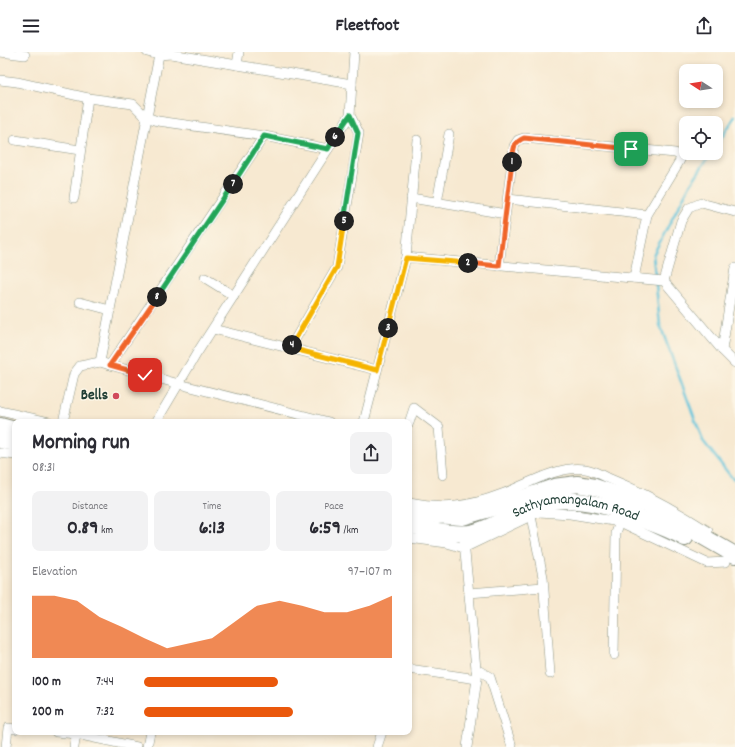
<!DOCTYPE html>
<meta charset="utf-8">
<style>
body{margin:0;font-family:Dekko,sans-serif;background:#f2f2f3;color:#2b2b33;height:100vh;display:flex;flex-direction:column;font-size:15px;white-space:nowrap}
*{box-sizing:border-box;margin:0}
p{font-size:13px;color:#7c7c81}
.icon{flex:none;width:22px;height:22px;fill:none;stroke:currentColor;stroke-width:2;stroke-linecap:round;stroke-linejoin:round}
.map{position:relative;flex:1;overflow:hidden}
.drawer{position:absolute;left:12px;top:367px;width:400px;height:316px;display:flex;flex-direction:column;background:#fff;border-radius:8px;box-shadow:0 2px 6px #0003}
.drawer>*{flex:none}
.needle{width:26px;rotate:282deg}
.buttons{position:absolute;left:679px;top:12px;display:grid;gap:8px}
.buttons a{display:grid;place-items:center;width:44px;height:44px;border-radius:8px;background:#fff;box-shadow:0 2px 6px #0003;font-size:20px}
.pin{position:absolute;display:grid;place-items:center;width:34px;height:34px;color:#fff;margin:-17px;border-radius:8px;box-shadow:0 2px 6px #0006}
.km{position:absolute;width:20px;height:20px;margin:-10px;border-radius:50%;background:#222;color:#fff;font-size:11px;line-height:20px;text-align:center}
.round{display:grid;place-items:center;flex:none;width:42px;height:42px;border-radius:8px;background:#f2f2f3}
.head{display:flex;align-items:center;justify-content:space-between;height:68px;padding:0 20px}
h1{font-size:22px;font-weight:800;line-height:30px}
.metrics{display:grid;grid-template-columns:repeat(3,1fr);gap:6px;height:68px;padding:4px 20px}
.metrics div{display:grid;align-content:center;border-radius:8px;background:#f2f2f3;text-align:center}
.metrics b{font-size:20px;font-weight:800}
.metrics small{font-size:11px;font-weight:400}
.metrics p{font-size:11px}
.chart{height:112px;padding:8px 20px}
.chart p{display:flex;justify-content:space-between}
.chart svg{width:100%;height:72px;margin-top:4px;fill:#ea580c;opacity:.7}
ul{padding:0 20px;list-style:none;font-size:13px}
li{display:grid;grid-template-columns:64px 48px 1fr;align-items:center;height:30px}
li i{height:10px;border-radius:5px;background:#ea580c}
header{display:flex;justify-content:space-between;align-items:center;height:52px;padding:0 20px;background:#fff;font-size:18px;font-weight:800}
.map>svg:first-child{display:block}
</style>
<header><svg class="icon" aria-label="menu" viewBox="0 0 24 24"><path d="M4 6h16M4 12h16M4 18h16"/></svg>Fleetfoot<svg class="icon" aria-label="share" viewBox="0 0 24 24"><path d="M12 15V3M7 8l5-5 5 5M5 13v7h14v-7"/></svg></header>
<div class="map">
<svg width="735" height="695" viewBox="0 0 735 695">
<rect width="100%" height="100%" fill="#fcf5e5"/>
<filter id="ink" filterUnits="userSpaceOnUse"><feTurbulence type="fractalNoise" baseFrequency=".025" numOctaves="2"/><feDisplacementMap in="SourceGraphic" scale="8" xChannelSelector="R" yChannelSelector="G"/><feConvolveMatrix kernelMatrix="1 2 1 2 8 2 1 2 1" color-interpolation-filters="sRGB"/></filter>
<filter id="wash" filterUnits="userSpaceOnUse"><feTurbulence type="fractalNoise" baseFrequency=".012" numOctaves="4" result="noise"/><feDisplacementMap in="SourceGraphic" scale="16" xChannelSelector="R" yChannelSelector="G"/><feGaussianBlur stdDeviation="0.9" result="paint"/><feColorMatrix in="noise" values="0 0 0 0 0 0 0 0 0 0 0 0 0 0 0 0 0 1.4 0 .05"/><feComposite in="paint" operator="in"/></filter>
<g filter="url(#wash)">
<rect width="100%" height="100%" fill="#f7e9d1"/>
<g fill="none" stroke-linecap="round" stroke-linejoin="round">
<g stroke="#5fc4dc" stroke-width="2.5">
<polyline points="716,94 735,65"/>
<polyline points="711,101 690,133 653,203 660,273 703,389 732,426 735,427"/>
</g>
</g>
</g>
<g filter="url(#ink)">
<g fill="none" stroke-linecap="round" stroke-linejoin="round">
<defs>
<g id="street">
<polyline points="0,0 25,3"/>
<polyline points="147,0 159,3"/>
<polyline points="171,0 171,2 352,32"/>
<polyline points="237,13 239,0"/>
<polyline points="0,28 17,30 88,46 133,52 146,65 158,69 264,84 328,97"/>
<polyline points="15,88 80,98"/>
<polyline points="74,146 88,46"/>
<polyline points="411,146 506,162"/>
<polyline points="508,147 647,163"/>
<polyline points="437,151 449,82"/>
<polyline points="406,205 417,88"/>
<polyline points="499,214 514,94 518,88 524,86 675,101 679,103 681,106 679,110 647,163 634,226"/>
<polyline points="735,216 722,298 735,311"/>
<polyline points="205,226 234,244"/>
<polyline points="664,229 681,169 689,156 701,151 735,160"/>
<polyline points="80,250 110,258"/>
<polyline points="213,277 377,318"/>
<polyline points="290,296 337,215 359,81 350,63"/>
<polyline points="100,310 159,3 171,2"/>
<polyline points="110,313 179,332 329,370"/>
<polyline points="0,359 49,370"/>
<polyline points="63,370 74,322 80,314 100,310 110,313 264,84"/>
<polyline points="156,370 197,301 350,63 354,0"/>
<polyline points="364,370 406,205 664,229 722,298"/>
<polyline points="409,371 414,356 439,375 443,423"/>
<polyline points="0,401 15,403"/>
<path d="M409,451C444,458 468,455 502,442C526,433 558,413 585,417C593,418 601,423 608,426C643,440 675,458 708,479"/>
<polyline points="531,464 543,525 550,622"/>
<polyline points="409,486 447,491 464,496 539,460 570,462 620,470 707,511 726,510"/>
<polyline points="464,490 477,627 467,695"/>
<polyline points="469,541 543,535"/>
<polyline points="614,603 616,481 620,470"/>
<polyline points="409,617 477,627"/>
<polyline points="476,617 490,625 512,695"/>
<polyline points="56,680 76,682 74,695"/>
<polyline points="76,680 76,682 137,695"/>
<polyline points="6,695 8,676 15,677"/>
<polyline points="147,695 150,680"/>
<polyline points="377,695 382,680"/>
</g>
<g id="highway">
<polyline points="0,374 15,378"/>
<polyline points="0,388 15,391"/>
<polyline points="409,461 462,465 503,453 554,435 577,432 595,435 648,453 735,503"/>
<path id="s1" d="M409,473C427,477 458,485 475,480C501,473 524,453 552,449C584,445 617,457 646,469C660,474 673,479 685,486"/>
</g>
</defs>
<use href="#street" stroke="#8b9382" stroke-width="10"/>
<use href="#highway" stroke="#8b9382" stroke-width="18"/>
<use href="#street" stroke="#fff" stroke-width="9"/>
<use href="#highway" stroke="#fff" stroke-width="16"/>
</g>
</g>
<g fill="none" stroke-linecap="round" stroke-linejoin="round" filter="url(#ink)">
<defs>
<path id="split-1" d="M512,110C514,98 512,91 524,86L631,97"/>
<polyline id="split-2" points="468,211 499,214 512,110"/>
<polyline id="split-3" points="388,276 406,206 468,211"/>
<polyline id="split-4" points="292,293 290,296 377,318 388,276"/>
<polyline id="split-5" points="292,293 337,215 344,169"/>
<polyline id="split-6" points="335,85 350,63 358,81 344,169"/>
<polyline id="split-7" points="233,132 264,84 328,97 335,85"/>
<polyline id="split-8" points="157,245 233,132"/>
<polyline id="split-9" points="145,323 110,313 157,245"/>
</defs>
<use href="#split-1" stroke="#fff" stroke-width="8"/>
<use href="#split-2" stroke="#fff" stroke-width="8"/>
<use href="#split-3" stroke="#fff" stroke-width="8"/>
<use href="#split-4" stroke="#fff" stroke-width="8"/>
<use href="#split-5" stroke="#fff" stroke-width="8"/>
<use href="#split-6" stroke="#fff" stroke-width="8"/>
<use href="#split-7" stroke="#fff" stroke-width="8"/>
<use href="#split-8" stroke="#fff" stroke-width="8"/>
<use href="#split-9" stroke="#fff" stroke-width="8"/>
<use href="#split-1" stroke="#f0652b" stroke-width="5"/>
<use href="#split-2" stroke="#f0652b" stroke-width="5"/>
<use href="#split-3" stroke="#f5b400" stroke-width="5"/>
<use href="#split-4" stroke="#f5b400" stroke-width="5"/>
<use href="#split-5" stroke="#f5b400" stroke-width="5"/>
<use href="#split-6" stroke="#22a559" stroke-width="5"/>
<use href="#split-7" stroke="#22a559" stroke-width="5"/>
<use href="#split-8" stroke="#22a559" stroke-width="5"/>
<use href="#split-9" stroke="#f0652b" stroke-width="5"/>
</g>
<circle fill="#d1495b" stroke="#fcf5e5" stroke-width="1.5" cx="116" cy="344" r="4"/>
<g text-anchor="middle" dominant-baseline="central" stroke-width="3" stroke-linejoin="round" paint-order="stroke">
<g font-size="15" font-weight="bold" fill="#1f3d34" stroke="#fcf5e5" text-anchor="end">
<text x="108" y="344">Bells</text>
</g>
<g font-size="15" fill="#1f3d34" stroke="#fcf5e5">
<text stroke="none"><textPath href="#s1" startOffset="174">Sathyamangalam Road</textPath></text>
</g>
</g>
</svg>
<div class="buttons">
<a><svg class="needle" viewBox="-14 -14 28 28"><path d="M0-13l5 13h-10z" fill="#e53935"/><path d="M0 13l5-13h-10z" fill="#7c7c81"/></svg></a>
<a><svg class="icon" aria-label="locate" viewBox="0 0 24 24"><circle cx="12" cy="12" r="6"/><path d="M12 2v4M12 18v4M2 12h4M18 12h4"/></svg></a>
</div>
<div class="pin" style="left:631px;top:97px;background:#1e9e55"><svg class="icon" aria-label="arrive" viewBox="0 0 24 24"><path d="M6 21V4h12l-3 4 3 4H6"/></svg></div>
<div class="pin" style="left:145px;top:323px;background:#d93025"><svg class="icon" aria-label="check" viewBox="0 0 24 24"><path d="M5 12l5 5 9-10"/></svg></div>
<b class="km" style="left:512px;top:110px">1</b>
<b class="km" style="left:468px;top:211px">2</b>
<b class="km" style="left:388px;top:276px">3</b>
<b class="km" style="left:292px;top:293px">4</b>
<b class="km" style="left:344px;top:169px">5</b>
<b class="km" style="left:335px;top:85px">6</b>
<b class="km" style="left:233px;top:132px">7</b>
<b class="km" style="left:157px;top:245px">8</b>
<section class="drawer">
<div class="head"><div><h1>Morning run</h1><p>08:31</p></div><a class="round"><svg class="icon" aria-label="share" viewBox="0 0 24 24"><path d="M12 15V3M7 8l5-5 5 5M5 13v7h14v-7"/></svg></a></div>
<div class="metrics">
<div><p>Distance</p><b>0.89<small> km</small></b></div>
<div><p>Time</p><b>6:13</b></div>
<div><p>Pace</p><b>6:59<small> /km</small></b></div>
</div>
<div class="chart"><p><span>Elevation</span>97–107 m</p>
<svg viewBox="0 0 160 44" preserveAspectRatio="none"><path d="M0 44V6L10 6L20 9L30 19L40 25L50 32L60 38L70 35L80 32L90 22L100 12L110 9L120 12L130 16L140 16L150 12L160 6V44z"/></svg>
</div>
<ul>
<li><b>100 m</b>7:44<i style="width:54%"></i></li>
<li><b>200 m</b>7:32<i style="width:60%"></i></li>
</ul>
</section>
</div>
